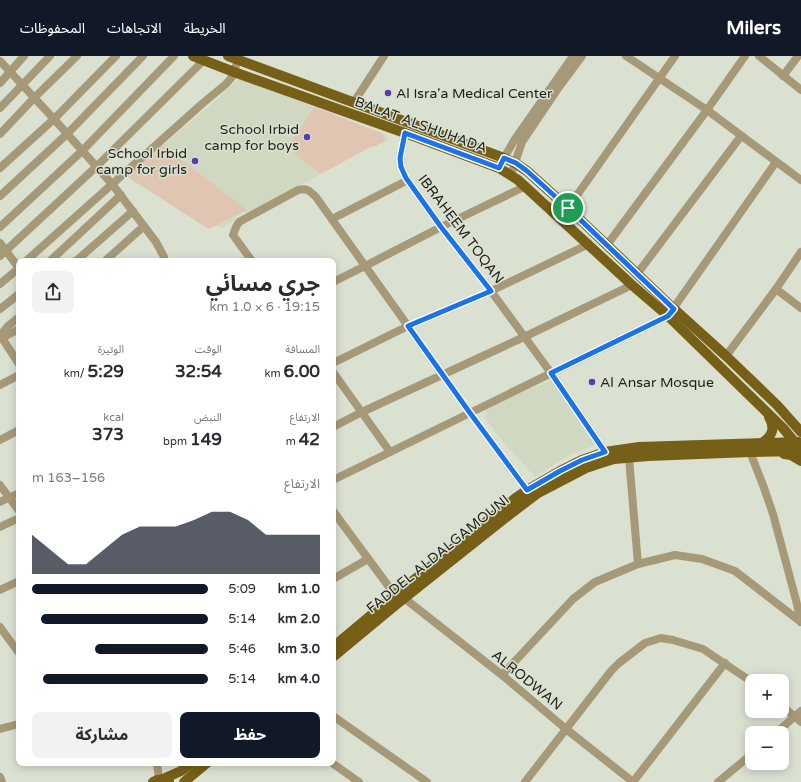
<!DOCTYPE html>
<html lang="ar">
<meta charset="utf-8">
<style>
body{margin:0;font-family:"Varela Round","Noto Sans Arabic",sans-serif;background:#f2f2f3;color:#2b2b33;direction:rtl;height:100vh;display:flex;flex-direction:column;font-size:15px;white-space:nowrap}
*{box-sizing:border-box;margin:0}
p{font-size:13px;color:#7c7c81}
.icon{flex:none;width:22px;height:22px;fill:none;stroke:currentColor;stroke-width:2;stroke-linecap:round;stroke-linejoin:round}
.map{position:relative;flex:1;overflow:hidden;direction:ltr}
.side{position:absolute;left:16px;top:202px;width:320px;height:508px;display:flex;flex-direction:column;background:#fff;border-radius:8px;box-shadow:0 2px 10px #0003;direction:rtl}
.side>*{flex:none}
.fabs{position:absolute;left:745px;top:618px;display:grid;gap:8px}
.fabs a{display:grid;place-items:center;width:44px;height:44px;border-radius:8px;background:#fff;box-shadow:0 2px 10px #0003;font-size:20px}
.pin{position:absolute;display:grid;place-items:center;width:34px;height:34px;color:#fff;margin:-17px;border:2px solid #fff;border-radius:50%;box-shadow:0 1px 4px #0007}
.round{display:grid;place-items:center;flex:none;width:42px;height:42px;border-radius:8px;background:#f2f2f3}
.summary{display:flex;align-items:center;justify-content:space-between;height:68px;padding:0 16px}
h1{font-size:22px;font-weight:700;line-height:30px}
.metrics{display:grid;grid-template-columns:repeat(3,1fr);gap:6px;height:68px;padding:4px 16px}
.metrics div{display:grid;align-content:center}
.metrics b{font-size:17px;font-weight:700}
.metrics small{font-size:11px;font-weight:400}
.metrics p{font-size:11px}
.chart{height:112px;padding:8px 16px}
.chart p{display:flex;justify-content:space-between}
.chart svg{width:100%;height:72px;margin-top:4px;fill:#111827;opacity:.7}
.primary-button{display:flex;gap:8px;margin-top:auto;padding:8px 16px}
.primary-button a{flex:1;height:46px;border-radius:8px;background:#111827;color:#fff;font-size:16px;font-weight:700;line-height:46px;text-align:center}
.primary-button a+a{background:#f2f2f3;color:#2b2b33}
ul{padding:0 16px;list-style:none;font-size:13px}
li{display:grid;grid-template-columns:64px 48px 1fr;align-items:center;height:30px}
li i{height:10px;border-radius:5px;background:#111827}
header{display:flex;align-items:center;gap:24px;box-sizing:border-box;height:56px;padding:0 20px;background:#111827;color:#fff}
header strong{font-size:19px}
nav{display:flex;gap:22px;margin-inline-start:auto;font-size:14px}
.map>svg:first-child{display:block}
</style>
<header>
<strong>Milers</strong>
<nav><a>الخريطة</a><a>الاتجاهات</a><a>المحفوظات</a></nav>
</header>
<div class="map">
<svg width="801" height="726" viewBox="0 0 801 726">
<rect width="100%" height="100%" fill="#dbe1d1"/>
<g fill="#d0d8c1">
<polygon points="240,22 381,77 382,79 386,79 388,83 386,86 383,86 373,91 372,90 247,158 244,156 236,160 235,164 222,172 218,169 209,173 125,120 198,60"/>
<polygon points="551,324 595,389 568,400 535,421 505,388 485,362 487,351"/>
</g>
<g fill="#e1c5b3">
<polygon points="315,51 381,77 384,79 383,86 373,91 372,90 321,118 294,97 300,90 292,85"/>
<polygon points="162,89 247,154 209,173 125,119"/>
</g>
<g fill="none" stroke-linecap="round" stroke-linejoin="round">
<g stroke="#a69978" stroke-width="8">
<polyline points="626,0 707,54 801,124"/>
<polyline points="759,0 801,34"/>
<polyline points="0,5 54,63 112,128 156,186 164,201 163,205"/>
<polyline points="783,20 798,0"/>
<polyline points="0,27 24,0"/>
<polyline points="354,46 384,0"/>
<polyline points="0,52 50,0"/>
<polyline points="405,77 400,102 401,111 406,122 441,171 491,235 551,317 605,396"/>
<polyline points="0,78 34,42 77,0"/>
<polyline points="501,107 515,83 573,0"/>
<polyline points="0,112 54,63 116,0"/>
<polyline points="511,119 522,86 559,31 582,0"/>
<polyline points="0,140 67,78 143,0"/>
<polyline points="568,152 675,0"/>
<polyline points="332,163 408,124"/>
<polyline points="0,171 82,95 174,0"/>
<polyline points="0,187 19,212"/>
<polyline points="607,189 707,54 745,0"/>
<polyline points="0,200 96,111 204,4"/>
<polyline points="26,205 203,47 226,28 232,21 238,4"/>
<polyline points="50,205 121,139"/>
<polyline points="76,205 133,155"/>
<polyline points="105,205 144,170"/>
<path d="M252,205L233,179L236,171L239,166L298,134C307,132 309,134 316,141L470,357L527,434"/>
<polyline points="637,218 741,80"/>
<polyline points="333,226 365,210 441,171 526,130"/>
<polyline points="0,228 19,212"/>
<polyline points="776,233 801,252"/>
<polyline points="0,253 19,238"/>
<polyline points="0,280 8,270 19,261"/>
<polyline points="2,282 19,308"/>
<polyline points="0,283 19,273"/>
<polyline points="726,300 776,233 801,196"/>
<polyline points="333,307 408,270 491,235 589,188"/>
<polyline points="333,316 390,396"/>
<polyline points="0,329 19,319"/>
<polyline points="333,371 362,356 524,281 632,229"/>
<polyline points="0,384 19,374"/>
<polyline points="750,396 763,429 773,458 796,544 801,566"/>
<polyline points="629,402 638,508"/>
<polyline points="333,424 668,260 776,106"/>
<polyline points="0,429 19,455"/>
<polyline points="0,446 19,437"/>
<polyline points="333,455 395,539"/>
<polyline points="0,471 19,462"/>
<polyline points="333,523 368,503"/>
<polyline points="0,534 19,525"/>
<polyline points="404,542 502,619 566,673 633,726"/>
<polyline points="0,571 19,597"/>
<polyline points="502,619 573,543 595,526 638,508 675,499 702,503 735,515 801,566"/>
<polyline points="782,650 801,666"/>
<polyline points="333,660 427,726"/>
<polyline points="0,673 19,668"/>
<polyline points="776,677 801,655"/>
<polyline points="157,707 159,723"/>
<polyline points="332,707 359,726"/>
<polyline points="0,721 2,726"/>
<polyline points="525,726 611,615 619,607 645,587 661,582 673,584 703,593 752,626"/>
<polyline points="633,726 725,607"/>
<polyline points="718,726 752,698"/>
</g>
<g stroke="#765f16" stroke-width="10">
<polyline points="193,0 234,16 405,77 499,112 518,124 632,229 668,260 783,372 801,394"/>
<polyline points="228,0 504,102 515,107 527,115 568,152 674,253 726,300 777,349 801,376"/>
<path d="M760,388C772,381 776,373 769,361"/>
<polyline points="784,398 791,399 801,405"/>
<polyline points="333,591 395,539 517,441 527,434 560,415 582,404 605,396 639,391 799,386"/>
<polyline points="333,601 397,548 509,459 538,437 586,412 601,407 614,403 648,400 750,396 801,395"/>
<polyline points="163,723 181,715 192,707"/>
<path d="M153,726C158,723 163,722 169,725"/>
<polyline points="184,726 207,707"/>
</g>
</g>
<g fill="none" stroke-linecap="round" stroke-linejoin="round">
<defs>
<polygon id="route" points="405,77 499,112 504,102 516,107 527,115 568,152 674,253 668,260 551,317 605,396 582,404 560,415 527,434 470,357 408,270 491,235 441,171 406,122 401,111 400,102"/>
</defs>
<use href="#route" stroke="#fff" stroke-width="8"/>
<use href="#route" stroke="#1a73e8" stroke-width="5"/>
</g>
<g fill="#5a3ab2" stroke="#dbe1d1" stroke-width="1.5">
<circle cx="388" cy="37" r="4"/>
<circle cx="307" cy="81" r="4"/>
<circle cx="195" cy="105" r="4"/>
<circle cx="592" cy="326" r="4"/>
</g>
<g text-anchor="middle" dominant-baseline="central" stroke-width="3" stroke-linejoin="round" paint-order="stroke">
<g font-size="14" fill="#1d1f19" stroke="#dbe1d1" text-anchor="start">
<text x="396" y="37">Al Isra'a Medical Center</text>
<text x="299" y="73" text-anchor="end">School Irbid<tspan x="299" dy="16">camp for boys</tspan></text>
<text x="187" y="97" text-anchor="end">School Irbid<tspan x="187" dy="16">camp for girls</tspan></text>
<text x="600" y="326">Al Ansar Mosque</text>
</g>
<g font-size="14" fill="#1d1f19" stroke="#dbe1d1">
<text transform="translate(421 69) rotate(20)">BALAT ALSHUHADA</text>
<text transform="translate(461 173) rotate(53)">IBRAHEEM TOQAN</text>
<text transform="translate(438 498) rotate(-39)">FADDEL ALDALGAMOUNI</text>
<text transform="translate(527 624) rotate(39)">ALRODWAN</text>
</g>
</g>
</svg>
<div class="fabs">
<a>+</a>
<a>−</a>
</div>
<div class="pin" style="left:568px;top:152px;background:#1e9e55"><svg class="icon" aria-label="arrive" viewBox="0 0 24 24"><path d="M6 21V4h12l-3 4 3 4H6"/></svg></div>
<section class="side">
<div class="summary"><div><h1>جري مسائي</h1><p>19:15 · 6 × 1.0 km</p></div><a class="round"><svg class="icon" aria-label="share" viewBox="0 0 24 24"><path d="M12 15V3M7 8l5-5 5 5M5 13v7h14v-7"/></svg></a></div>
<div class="metrics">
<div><p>المسافة</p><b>6.00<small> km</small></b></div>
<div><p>الوقت</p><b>32:54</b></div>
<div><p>الوتيرة</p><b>5:29<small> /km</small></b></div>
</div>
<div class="metrics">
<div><p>الارتفاع</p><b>42<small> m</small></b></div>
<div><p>النبض</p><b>149<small> bpm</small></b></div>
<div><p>kcal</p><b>373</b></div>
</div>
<div class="chart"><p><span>الارتفاع</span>156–163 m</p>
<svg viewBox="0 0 160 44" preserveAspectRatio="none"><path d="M0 44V20L10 29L20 38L30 38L40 29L50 20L60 15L70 15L80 15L90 11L100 6L110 6L120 11L130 20L140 20L150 20L160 20V44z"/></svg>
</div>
<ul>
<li><b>1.0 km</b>5:09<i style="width:100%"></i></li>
<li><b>2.0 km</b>5:14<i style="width:95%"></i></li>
<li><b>3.0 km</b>5:46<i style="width:64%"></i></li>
<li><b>4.0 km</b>5:14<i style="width:94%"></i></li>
</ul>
<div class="primary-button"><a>حفظ</a><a>مشاركة</a></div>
</section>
</div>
